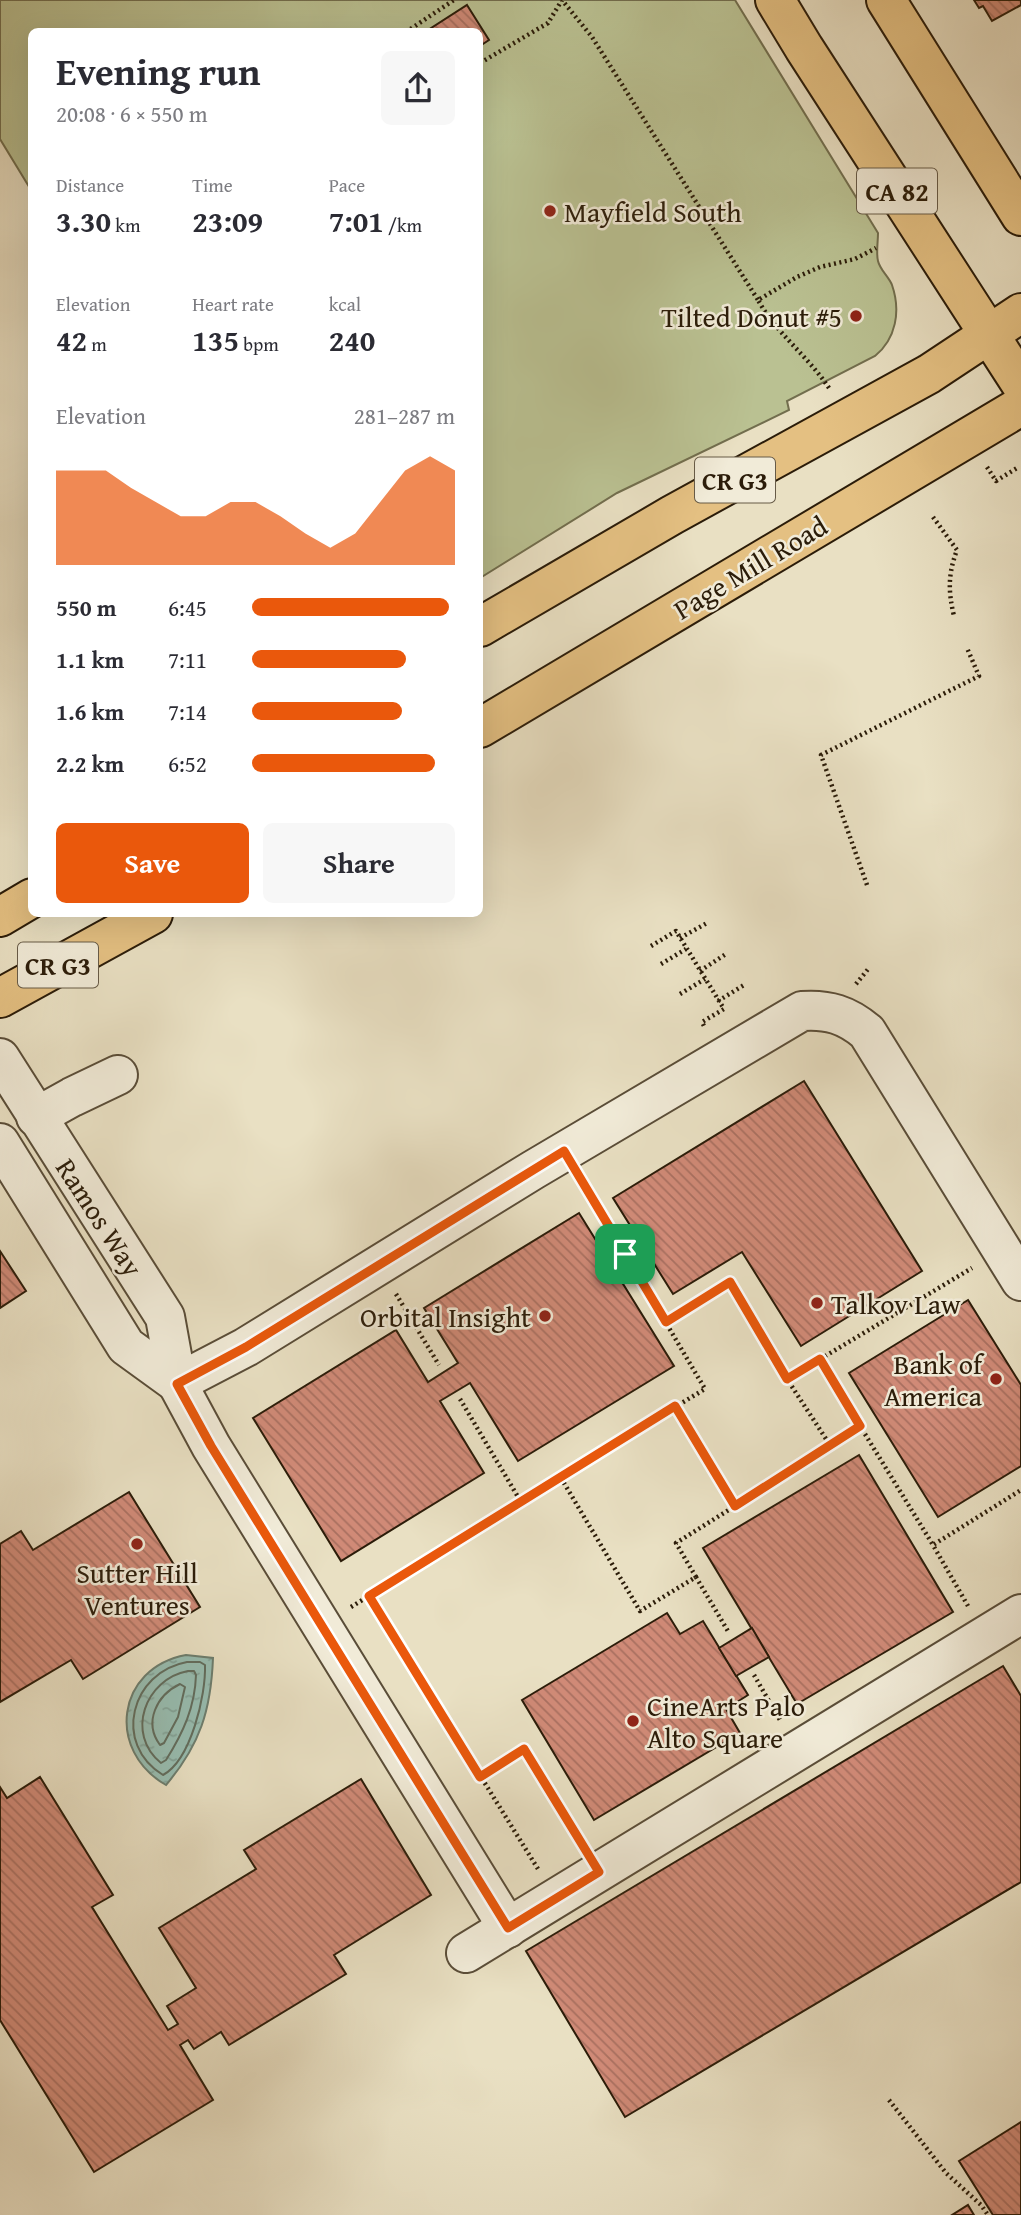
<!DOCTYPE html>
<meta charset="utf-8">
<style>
body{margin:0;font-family:"Gentium Book Plus",serif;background:#f7f7f7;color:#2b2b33;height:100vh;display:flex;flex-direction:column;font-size:26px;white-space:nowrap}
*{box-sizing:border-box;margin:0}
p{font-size:23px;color:#7c7c81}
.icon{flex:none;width:38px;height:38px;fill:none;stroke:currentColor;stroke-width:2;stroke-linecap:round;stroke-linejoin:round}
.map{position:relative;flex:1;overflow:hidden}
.details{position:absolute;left:28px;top:28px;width:455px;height:889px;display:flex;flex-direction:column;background:#fff;border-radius:10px;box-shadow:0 7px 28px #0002}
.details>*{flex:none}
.pin{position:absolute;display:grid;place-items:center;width:60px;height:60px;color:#fff;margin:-30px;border-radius:14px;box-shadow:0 4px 10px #0006}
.round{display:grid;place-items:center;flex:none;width:74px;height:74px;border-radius:10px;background:#f7f7f7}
.head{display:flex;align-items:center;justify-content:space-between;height:119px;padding:0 28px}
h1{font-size:38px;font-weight:700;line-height:52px}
.metrics{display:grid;grid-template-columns:repeat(3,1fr);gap:10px;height:119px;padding:7px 28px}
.metrics div{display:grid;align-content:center}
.metrics b{font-size:30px;font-weight:700}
.metrics small{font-size:19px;font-weight:400}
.metrics p{font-size:19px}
.chart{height:196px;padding:14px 28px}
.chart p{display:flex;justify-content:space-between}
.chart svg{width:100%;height:126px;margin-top:7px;fill:#ea580c;opacity:.7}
.action{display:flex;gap:14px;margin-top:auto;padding:14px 28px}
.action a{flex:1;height:80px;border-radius:10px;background:#ea580c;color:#fff;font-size:28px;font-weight:700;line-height:80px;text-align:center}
.action a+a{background:#f7f7f7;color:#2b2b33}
ul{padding:0 28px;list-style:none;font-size:23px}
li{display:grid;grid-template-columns:112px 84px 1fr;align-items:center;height:52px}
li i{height:18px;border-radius:9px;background:#ea580c}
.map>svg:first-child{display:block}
</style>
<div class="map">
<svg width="1021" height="2215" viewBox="0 0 1021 2215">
<defs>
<pattern id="water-ripples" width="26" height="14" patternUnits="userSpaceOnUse" patternTransform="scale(1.75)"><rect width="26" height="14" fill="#97bdb1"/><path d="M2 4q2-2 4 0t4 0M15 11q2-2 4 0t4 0" fill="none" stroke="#82a297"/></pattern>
<pattern id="building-back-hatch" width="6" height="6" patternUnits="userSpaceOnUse" patternTransform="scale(1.75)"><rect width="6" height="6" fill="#d08a77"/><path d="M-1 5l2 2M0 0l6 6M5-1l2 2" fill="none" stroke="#a97060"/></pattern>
</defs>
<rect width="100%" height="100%" fill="#e9e0c3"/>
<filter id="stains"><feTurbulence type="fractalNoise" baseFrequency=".00286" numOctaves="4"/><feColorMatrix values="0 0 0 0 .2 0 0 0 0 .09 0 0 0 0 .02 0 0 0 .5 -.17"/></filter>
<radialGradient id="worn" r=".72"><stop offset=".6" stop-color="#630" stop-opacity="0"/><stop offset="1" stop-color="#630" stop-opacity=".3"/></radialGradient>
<path fill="#bac192" stroke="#726e4e" stroke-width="2" d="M0,0H735L878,233C878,242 876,253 878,261C880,270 889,277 892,285C901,311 896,339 875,356L787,401L789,410L617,493L480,578V32H32L31,190L0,139Z"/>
<path fill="url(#water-ripples)" stroke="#6c7d6e" stroke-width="2" d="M186,1655L213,1658C211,1710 200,1745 166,1785C106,1751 116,1668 186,1655Z"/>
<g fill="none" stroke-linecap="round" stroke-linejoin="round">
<g stroke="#616c5d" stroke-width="2">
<path d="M187,1662H200L205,1665C206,1695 191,1760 163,1775C112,1744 131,1672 187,1662Z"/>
<path d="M188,1671H194L196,1675C195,1707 183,1733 166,1760L161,1763C125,1734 145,1679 188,1671Z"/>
<path d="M180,1684L185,1687L178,1717L164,1743L160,1745C143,1722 157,1695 180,1684Z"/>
</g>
</g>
<g fill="url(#building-back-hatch)" stroke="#2b1c09" stroke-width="2">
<polygon points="974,0 1021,0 1021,5 992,21 983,6 979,8"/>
<polygon points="467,5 489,40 480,46 480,32 425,32"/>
<polygon points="804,1081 922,1271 801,1346 742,1252 673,1294 613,1198"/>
<polygon points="579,1213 674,1366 518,1461 470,1383 440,1401 484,1473 341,1561 253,1418 396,1330 428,1382 458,1363 424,1308"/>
<polygon points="0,1251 26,1291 0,1308"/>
<polygon points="968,1300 1021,1385 1021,1466 938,1517 849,1373"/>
<polygon points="859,1455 953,1612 797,1704 703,1548"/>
<polygon points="129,1492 200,1607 83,1679 71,1660 0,1702 0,1544 21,1531 33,1550"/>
<polygon points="667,1613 680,1634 703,1621 748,1695 726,1709 740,1733 594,1820 522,1700"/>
<polygon points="752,1628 769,1657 736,1676 719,1648"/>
<polygon points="1003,1666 1021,1696 1021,1882 625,2117 526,1951"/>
<polygon points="40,1777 113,1895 92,1907 168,2030 178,2024 167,2006 196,1988 159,1928 256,1869 244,1850 361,1779 431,1895 334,1955 346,1974 229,2045 221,2032 194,2049 188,2040 180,2045 213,2100 94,2172 0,2020 0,1787 7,1798"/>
<polygon points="1021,2122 1021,2215 993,2215 959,2161"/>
<polygon points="968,2205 974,2215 952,2215"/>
</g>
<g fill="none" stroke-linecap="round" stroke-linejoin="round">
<defs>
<g id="minor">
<polyline points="0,1058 165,1317 177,1383 211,1446 508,1928"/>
<polyline points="36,1117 72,1097 118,1075"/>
<polyline points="0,1143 126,1346 177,1383"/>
<path d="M177,1383L246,1347L533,1170L802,1011C828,1009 847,1015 867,1032L1021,1281"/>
<polyline points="466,1953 1021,1614"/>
</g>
<g id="major">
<polyline points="775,0 804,48 1021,384"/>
<polyline points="886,0 1021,216"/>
<polyline points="480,627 672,515 929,374 1021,313"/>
<polyline points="480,728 1021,406"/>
<polyline points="0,917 32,898"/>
<polyline points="0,998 153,914"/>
</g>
</defs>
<use href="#minor" stroke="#5a4d38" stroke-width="42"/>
<use href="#major" stroke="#2b1c09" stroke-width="42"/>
<g stroke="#2b1c09" stroke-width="4.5" stroke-dasharray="2 3.5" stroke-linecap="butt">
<polyline points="406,32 454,0"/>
<polyline points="480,63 548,23 562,0 592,37 758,300"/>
<path d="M829,388C807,355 776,333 758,300L797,277L820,267L855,259L876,248"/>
<polyline points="987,467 996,481 1017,468"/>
<path d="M933,517L957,550C948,574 948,591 954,616"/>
<polyline points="867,885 821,755 979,676 967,648"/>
<polyline points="680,938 707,923"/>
<polyline points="651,946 676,931 724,1009 702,1022 705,1028"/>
<polyline points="661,964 686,949"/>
<polyline points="700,971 726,954"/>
<polyline points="856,984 869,968"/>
<polyline points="680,994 705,979"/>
<polyline points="718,1001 744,985"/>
<polyline points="583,1182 705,1389 675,1407 735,1506 830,1445 787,1379 972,1268"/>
<polyline points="396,1294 439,1365"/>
<polyline points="666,1322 730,1282 787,1379"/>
<polyline points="819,1359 933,1545"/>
<polyline points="460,1399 521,1502"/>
<polyline points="830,1445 860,1426"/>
<polyline points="561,1478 640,1611 696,1577 729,1633"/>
<polyline points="696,1577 676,1543 735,1506"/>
<polyline points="369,1596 538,1869"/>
<polyline points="968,1606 933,1545 1021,1490"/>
<polyline points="351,1607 675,1407"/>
<polyline points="754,1675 780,1720"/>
<polyline points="480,1777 524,1749 580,1841"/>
<polyline points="889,2100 946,2173 981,2205 988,2215"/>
</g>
<use href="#minor" stroke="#f1ebd8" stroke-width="38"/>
<use href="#major" stroke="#e4c082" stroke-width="38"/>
</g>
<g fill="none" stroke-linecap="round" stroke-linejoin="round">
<defs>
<polygon id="route" points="564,1151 666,1322 730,1282 787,1379 820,1359 860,1426 735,1506 675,1406 369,1596 480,1777 524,1749 599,1872 508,1928 211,1446 177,1384 246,1347"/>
</defs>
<use href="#route" stroke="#fff" stroke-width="14"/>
<use href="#route" stroke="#ea580c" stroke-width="9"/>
</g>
<g fill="#8f2418" stroke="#f1ebd8" stroke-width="2.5">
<circle cx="550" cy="211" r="7"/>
<circle cx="856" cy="316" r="7"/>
<circle cx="817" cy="1303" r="7"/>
<circle cx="545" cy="1316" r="7"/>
<circle cx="996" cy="1379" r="7"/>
<circle cx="137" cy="1544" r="7"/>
<circle cx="633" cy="1721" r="7"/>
</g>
<g text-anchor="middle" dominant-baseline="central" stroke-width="5" stroke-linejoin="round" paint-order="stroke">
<g fill="#f1ebd8" stroke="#665a47" stroke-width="2">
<rect x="857" y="168.5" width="80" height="45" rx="5"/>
<rect x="695" y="457.5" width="80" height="45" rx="5"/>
<rect x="18" y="942.5" width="80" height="45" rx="5"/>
</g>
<g font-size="26" font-weight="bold" fill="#2b1c09">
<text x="897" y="191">CA 82</text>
<text x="735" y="480">CR G3</text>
<text x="58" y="965">CR G3</text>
</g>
<g font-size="28" fill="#2b1c09" stroke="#f1ebd8" text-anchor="start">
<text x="564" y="211">Mayfield South</text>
<text x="842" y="316" text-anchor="end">Tilted Donut #5</text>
<text x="831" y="1303">Talkov Law</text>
<text x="531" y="1316" text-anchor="end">Orbital Insight</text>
<text x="982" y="1363" text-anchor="end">Bank of<tspan x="982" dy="32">America</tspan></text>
<text x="137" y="1572" text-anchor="middle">Sutter Hill<tspan x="137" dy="32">Ventures</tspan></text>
<text x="647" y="1705">CineArts Palo<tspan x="647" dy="32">Alto Square</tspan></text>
</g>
<g font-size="28" fill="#2b1c09" stroke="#f1ebd8">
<text transform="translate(750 567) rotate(-31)">Page Mill Road</text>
<text transform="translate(100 1217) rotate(57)">Ramos Way</text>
</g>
</g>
<rect width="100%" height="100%" filter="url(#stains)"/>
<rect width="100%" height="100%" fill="url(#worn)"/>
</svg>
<div class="pin" style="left:625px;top:1254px;background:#1e9e55"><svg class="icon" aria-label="arrive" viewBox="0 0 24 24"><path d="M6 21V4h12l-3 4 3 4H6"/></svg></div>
<section class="details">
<div class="head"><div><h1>Evening run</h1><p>20:08 · 6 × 550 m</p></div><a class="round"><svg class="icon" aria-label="share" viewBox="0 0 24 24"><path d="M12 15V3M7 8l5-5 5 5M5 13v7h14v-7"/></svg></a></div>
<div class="metrics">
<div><p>Distance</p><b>3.30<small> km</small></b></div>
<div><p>Time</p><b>23:09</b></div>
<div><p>Pace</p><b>7:01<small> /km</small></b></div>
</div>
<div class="metrics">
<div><p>Elevation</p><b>42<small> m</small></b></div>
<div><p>Heart rate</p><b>135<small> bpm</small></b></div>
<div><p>kcal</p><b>240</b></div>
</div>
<div class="chart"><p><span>Elevation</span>281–287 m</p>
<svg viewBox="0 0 160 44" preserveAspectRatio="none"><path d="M0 44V11L10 11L20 11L30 17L40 22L50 27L60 27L70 22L80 22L90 27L100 33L110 38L120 33L130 22L140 11L150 6L160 11V44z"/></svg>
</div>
<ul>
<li><b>550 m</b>6:45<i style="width:97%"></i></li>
<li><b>1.1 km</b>7:11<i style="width:76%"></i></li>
<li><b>1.6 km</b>7:14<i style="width:74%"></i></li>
<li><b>2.2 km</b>6:52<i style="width:90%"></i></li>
</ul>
<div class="action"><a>Save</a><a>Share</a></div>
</section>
</div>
